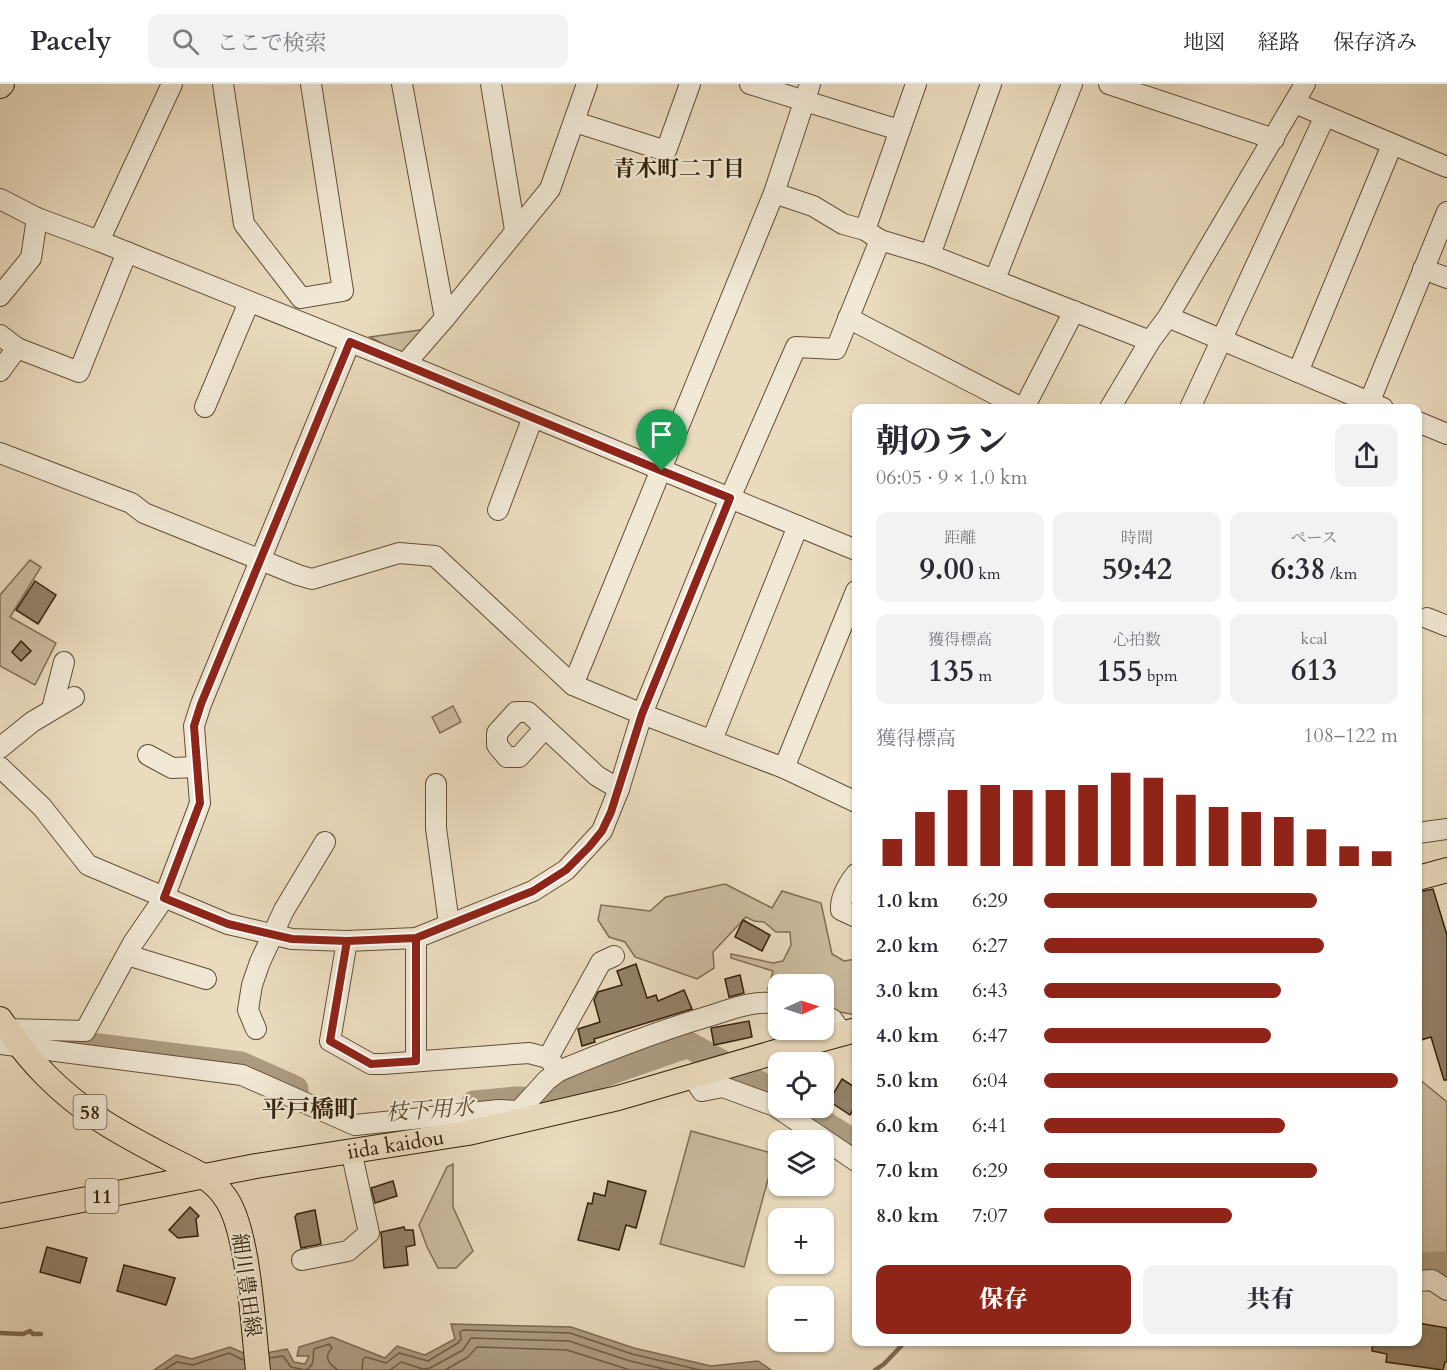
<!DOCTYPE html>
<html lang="ja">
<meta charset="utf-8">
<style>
body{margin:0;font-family:Cardo,"Noto Serif JP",serif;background:#f2f2f3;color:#2b2b33;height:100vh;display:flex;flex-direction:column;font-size:22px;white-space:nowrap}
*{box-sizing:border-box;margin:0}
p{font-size:20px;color:#7c7c81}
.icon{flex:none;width:33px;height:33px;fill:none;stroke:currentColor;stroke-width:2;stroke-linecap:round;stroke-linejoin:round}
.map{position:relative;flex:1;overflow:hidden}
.panel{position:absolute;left:852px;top:320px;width:570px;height:942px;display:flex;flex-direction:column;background:#fff;border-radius:12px;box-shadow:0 2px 4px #0004}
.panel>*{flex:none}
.needle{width:39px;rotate:87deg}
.buttons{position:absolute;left:768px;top:890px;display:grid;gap:12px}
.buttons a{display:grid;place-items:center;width:66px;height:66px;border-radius:12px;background:#fff;box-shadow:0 2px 4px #0004;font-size:30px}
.pin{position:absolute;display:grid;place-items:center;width:51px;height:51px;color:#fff;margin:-62px -26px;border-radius:50% 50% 50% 0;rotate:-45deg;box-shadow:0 0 6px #0007}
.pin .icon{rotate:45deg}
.round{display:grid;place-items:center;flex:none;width:63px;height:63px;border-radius:12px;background:#f2f2f3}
.headline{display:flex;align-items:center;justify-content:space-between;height:102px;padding:0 24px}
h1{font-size:33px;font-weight:800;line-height:45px}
.metrics{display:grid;grid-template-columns:repeat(3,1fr);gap:9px;height:102px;padding:6px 24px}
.metrics div{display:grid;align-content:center;border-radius:12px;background:#f2f2f3;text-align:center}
.metrics b{font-size:30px;font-weight:800}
.metrics small{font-size:16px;font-weight:400}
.metrics p{font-size:16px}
.chart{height:168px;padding:12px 24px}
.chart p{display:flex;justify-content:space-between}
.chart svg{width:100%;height:108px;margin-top:6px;stroke:#8f2418;stroke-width:6}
.primary-button{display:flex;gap:12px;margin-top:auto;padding:12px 24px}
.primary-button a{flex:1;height:69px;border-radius:12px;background:#8f2418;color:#fff;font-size:24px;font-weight:800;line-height:69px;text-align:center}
.primary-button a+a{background:#f2f2f3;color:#2b2b33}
ul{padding:0 24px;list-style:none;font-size:20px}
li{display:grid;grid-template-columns:96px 72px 1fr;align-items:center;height:45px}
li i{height:15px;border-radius:8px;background:#8f2418}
header{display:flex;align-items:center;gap:36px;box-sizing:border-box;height:84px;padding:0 30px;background:#fff;border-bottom:2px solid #e1e1e2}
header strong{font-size:28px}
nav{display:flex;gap:33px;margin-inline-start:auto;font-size:21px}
.search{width:420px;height:54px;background:#f2f2f3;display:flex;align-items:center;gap:15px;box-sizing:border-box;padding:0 21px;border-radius:12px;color:#7c7c81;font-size:22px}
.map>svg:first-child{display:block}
</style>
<header>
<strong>Pacely</strong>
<div class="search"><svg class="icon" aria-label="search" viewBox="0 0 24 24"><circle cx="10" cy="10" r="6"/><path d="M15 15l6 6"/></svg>ここで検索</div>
<nav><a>地図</a><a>経路</a><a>保存済み</a></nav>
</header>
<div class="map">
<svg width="1447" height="1286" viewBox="0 0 1447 1286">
<rect width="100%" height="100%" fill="#eadbbe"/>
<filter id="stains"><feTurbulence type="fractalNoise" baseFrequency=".00333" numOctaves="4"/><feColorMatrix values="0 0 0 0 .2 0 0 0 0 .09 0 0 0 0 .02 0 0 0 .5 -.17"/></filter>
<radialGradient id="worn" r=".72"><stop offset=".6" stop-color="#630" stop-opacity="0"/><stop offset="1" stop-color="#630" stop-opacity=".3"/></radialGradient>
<g fill="#cbbb9f" stroke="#806e54" stroke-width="1.5">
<polygon points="427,245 405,272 370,253"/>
<polygon points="30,476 41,483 10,533 56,559 35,601 0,582 0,511"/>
<polygon points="453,622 461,638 440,649 432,633"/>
<polygon points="725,800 772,824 782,807 821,819 832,870 844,877 856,875 856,931 824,925 824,900 778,900 778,909 768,905 773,887 731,874 731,870 773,879 783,877 791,861 790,848 776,848 764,838 754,837 746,833 713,868 714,884 697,895 635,873 625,858 609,853 598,836 601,821 650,827 666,813"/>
<polygon points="1418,994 1447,1018 1447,1172 1418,1173"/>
<polygon points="691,1047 775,1070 744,1183 660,1160"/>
<polygon points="453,1080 453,1123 473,1167 456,1184 438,1184 427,1163 419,1141 447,1083"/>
</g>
<polygon fill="#ac9b81" stroke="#7c6a51" stroke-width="1.5" points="451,1240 571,1243 634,1264 711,1282 758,1277 771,1286 154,1286 176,1271 192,1275 230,1263 250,1272 287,1265 294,1278 305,1280 309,1272 297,1272 299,1263 332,1253 385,1274 397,1262 425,1271 455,1255"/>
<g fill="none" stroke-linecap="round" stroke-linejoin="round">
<g stroke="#705e46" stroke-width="1.5">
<path d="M270,1274L283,1272L291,1283L306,1286C316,1281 312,1273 314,1265L329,1260L332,1264C323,1273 329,1280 338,1286"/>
<polyline points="164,1286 177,1278 193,1281 229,1269 243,1276"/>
<polyline points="362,1286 363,1275 366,1273 386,1279 399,1269 428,1277 458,1259 461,1255 460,1248 463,1246 570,1249 632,1270 700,1286"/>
<polyline points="390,1286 401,1278 423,1285 430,1284 463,1266 471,1254 569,1257 630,1277 668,1286"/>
<polyline points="445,1286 468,1273 477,1263 567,1266 630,1286"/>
</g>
<g stroke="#7c6a51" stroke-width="4.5">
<polyline points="0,1249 23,1250 30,1247 33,1250 41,1250"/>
<polyline points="875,1286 884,1280 906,1257"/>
</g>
<g stroke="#ac9b81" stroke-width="27">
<polyline points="35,955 241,981 295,1005"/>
<polyline points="474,1020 517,1016 543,1017 586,996 680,963 689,961 778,1011"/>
<polyline points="796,1023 856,1060"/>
<polyline points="1418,1182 1447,1181"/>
</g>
</g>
<g fill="#938168" stroke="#34200a" stroke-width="1.5">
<polygon points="35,497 56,511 38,540 16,526"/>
<polygon points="21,557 31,567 21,577 12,568"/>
<polygon points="1433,805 1447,851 1447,996 1444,996 1431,953 1421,956 1418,944 1418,808"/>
<polygon points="743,836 770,851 762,867 735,853"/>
<polygon points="636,880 647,914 656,911 658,917 684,906 692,925 594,955 595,958 582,962 578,945 600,938 594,916 598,908 622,901 617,887"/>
<polygon points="740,891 744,909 729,913 725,895"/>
<polygon points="749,937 752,953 714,961 711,944"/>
<polygon points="842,995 856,1004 856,1020 850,1031 829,1017"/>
<polygon points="393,1097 397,1112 375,1119 371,1104"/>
<polygon points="608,1097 646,1107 636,1144 626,1141 619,1166 578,1156 588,1119 592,1120 594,1109 605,1112"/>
<polygon points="190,1123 199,1132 196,1135 198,1152 178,1154 169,1146"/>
<polygon points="315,1126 321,1160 301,1164 295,1133 297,1130"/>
<polygon points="404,1143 405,1146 413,1146 415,1161 406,1163 408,1181 384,1184 381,1148"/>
<polygon points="47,1163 87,1174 80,1199 40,1188"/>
<polygon points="124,1181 175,1194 166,1221 117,1207"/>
<polygon points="1418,1239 1447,1244 1447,1278 1445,1278 1443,1286 1386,1278 1387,1270 1372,1267 1373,1257 1418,1257"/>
</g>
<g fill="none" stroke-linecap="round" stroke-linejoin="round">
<defs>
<g id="minor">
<polyline points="223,0 244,140 301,214 343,207 311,0"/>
<polyline points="402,0 445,234"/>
<polyline points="491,0 515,146"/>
<polyline points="750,0 899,46"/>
<polyline points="1109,0 1274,55"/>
<polyline points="1295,19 1447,83"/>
<polyline points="575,38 666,67 690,0"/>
<polyline points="774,109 813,122 843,140 865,146 880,156 930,171 1150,257"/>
<polyline points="0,115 37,134 99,157 405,280 856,466"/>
<polyline points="865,146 916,0"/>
<polyline points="99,157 172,0"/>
<polyline points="930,171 991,0"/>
<polyline points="1423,185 1447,194"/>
<polyline points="995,195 1072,0"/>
<polyline points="0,212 31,174 37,134"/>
<polyline points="1168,233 1383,324"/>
<polyline points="848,234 1022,324"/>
<polyline points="0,251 17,264 79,288 127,168"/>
<polyline points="405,280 445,234 550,105 587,0"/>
<polyline points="0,287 17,264"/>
<polyline points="1298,288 1392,61"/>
<polyline points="205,323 249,218"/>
<polyline points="1024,324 1074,227"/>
<polyline points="1110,324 1150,257 1168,233 1305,0"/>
<polyline points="1190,324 1325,32"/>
<polyline points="1367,324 1447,128"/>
<polyline points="1418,338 1447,350"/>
<polyline points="0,369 131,419 144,429 298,491 312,495 399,469 435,472 573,601 642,630 784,684 856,507"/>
<polyline points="498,426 533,333"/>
<polyline points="1427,534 1447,542"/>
<polyline points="573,601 774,109 810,0"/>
<polyline points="52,625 64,578"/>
<polyline points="545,644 519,673 507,673 497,661 497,649 516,628 528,628 597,692 619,705"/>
<polyline points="712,656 798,442"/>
<polyline points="0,664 32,638 74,613"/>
<polyline points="148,671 172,684 196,683"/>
<polyline points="0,683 42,723 88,781 228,840 292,855 347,857"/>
<polyline points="784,684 856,718"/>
<polyline points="436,700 436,744 449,840"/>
<polyline points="1418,749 1447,745"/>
<path d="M856,790C849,799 840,814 841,826L856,833"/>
<polyline points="416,854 416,977"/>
<polyline points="127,871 206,895"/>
<polyline points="824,932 832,935 843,950"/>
<polyline points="7,945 85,947 133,859 164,814 196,730 200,719 194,642 201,620 350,258"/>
<polyline points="256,945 248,926 252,901 260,878 284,826 325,758"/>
<polyline points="0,960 242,991 355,1041 499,1026 519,1027"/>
<polyline points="548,974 601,878 614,872"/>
<polyline points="559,987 548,974 529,969 383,980 371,980 330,957 347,857 416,854 533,807 566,786 602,747 619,705 642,630 730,414 796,263 836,265 880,156"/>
<polyline points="693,993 702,1007 723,1003 775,1022 856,1077"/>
<path d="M520,1037L519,1027L547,996L559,987C607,967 656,948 706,933C730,926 754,915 778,920"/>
<polyline points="302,1176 348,1167 369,1149 351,1066"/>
<polyline points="1418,1197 1432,1196 1447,1206"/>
</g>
<g id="major">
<polyline points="0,2 2,0"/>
<polyline points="1418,794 1447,786"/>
<path d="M0,935C30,978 58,1008 102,1037C122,1050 145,1062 166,1073C187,1084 211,1092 225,1113C249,1145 253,1244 258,1286"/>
<path id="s1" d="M0,1132L256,1082L468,1049L618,1014L779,967L856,946"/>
</g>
</defs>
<use href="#minor" stroke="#624f37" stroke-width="22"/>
<use href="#major" stroke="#34200a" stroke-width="26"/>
<use href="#minor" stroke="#f1e8d5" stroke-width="20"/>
<use href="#major" stroke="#eadbbe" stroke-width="24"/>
</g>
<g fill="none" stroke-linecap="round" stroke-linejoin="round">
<defs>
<polyline id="route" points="662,387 730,414 642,630 611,728 602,747 589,763 566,786 533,807 416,854 347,857 330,957 371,980 416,977 416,854 347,857 292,855 228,840 164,814 200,719 194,642 201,620 350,258 662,387"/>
</defs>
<use href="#route" stroke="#fff" stroke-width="12"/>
<use href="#route" stroke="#8f2418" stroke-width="8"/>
</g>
<g text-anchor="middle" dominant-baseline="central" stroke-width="4.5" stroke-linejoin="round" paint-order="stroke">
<g fill="#f1e8d5" stroke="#6d5c47" stroke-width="1.5">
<rect x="73.5" y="1011" width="33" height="34" rx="4.5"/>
<rect x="85.5" y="1095" width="33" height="34" rx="4.5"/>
</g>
<g font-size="20" font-weight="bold" fill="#34200a">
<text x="90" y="1028">58</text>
<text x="102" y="1112">11</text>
</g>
<g font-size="21" fill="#34200a" stroke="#f1e8d5">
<text stroke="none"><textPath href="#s1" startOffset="402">iida kaidou</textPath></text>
<text transform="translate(246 1201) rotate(82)">細川豊田線</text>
</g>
<g font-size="22" font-weight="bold" fill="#34200a" stroke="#f1e8d5">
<text x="679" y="85">青木町二丁目</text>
</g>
<g font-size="22" font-style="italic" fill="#5e4b34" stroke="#f1e8d5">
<text transform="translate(430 1026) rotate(-4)">枝下用水</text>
</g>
<g font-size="24" font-weight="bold" fill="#34200a" stroke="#f1e8d5">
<text x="310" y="1025">平戸橋町</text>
</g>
</g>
<rect width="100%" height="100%" filter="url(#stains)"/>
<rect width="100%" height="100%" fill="url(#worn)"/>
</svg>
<div class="buttons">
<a><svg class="needle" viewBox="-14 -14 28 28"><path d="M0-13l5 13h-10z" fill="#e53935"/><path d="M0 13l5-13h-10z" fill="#7c7c81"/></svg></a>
<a><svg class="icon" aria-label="locate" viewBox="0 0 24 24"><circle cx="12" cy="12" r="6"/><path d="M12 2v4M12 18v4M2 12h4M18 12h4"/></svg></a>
<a><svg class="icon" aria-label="layers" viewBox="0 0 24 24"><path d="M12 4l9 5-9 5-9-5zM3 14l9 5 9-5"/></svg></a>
<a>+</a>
<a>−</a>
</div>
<div class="pin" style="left:662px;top:387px;background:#1e9e55"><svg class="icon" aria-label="arrive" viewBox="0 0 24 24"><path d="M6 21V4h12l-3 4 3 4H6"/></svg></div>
<section class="panel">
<div class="headline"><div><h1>朝のラン</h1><p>06:05 · 9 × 1.0 km</p></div><a class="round"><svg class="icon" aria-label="share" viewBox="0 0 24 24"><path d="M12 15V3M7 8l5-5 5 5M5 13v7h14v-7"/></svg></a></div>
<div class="metrics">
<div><p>距離</p><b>9.00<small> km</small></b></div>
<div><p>時間</p><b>59:42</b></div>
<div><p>ペース</p><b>6:38<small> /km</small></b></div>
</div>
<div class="metrics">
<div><p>獲得標高</p><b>135<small> m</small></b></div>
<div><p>心拍数</p><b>155<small> bpm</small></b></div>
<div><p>kcal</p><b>613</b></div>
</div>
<div class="chart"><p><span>獲得標高</span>108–122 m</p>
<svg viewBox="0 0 160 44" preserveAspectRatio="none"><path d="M5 44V33M15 44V22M25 44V13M35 44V11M45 44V13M55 44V13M65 44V11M75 44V6M85 44V8M95 44V15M105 44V20M115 44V22M125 44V24M135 44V29M145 44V36M155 44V38"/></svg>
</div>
<ul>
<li><b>1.0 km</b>6:29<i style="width:77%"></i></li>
<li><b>2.0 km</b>6:27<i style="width:79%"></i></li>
<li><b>3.0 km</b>6:43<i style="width:67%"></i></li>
<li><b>4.0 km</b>6:47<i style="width:64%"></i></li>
<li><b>5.0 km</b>6:04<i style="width:100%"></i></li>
<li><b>6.0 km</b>6:41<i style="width:68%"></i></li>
<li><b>7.0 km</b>6:29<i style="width:77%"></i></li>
<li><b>8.0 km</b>7:07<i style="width:53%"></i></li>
</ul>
<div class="primary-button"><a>保存</a><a>共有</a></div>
</section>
</div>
